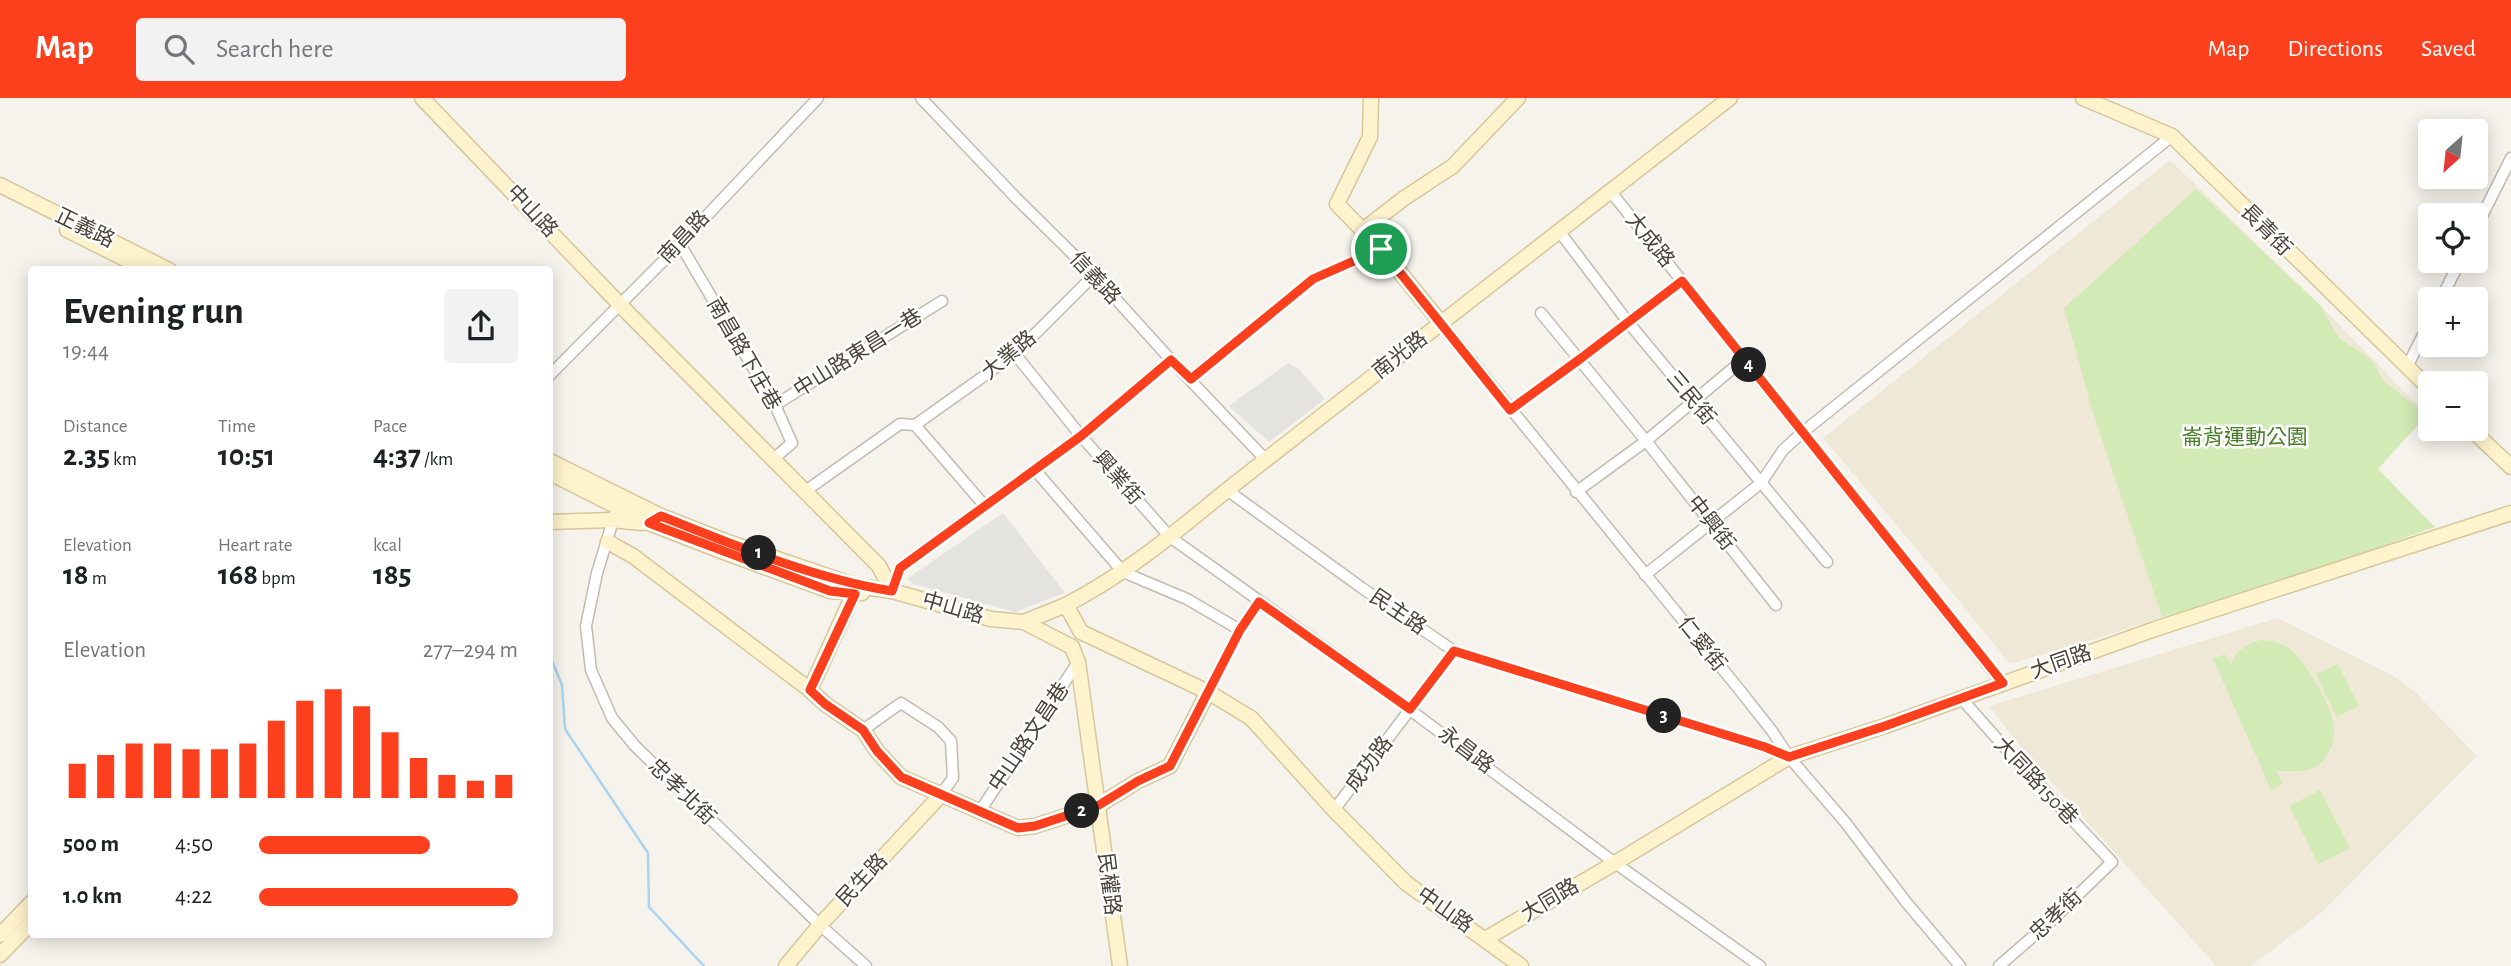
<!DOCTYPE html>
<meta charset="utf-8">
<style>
body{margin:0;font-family:"Alegreya Sans","Noto Sans TC",sans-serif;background:#f2f2f2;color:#202124;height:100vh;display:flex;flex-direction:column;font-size:26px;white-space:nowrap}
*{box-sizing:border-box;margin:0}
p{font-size:23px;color:#757577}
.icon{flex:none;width:38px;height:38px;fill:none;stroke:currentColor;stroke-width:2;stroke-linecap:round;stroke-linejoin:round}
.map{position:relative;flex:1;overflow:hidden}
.side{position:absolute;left:28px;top:168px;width:525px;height:672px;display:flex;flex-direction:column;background:#fff;border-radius:7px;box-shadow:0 4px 18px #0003}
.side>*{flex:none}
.needle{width:46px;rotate:207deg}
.controls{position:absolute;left:2418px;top:21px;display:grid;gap:14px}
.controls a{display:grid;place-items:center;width:70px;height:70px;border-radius:7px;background:#fff;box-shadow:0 4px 18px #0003;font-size:35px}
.pin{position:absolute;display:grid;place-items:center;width:60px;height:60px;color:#fff;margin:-30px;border:4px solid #fff;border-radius:50%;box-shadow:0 2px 7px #0007}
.km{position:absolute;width:35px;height:35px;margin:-18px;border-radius:50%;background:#222;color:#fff;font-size:19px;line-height:35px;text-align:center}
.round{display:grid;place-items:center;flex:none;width:74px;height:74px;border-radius:7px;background:#f2f2f2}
.head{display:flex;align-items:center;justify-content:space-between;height:119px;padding:0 35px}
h1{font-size:38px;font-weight:600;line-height:52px}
.metrics{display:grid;grid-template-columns:repeat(3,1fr);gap:10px;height:119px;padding:7px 35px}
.metrics div{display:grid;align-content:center}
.metrics b{font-size:30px;font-weight:600}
.metrics small{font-size:19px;font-weight:400}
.metrics p{font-size:19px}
.chart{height:196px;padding:14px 35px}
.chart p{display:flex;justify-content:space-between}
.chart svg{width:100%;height:126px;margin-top:7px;stroke:#fc3f1d;stroke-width:6}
ul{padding:0 35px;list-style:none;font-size:23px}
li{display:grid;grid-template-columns:112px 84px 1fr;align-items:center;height:52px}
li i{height:18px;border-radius:9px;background:#fc3f1d}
header{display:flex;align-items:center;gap:42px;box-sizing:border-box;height:98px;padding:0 35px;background:#fc3f1d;color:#fff}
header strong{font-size:33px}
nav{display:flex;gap:38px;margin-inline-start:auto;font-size:24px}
.search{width:490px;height:63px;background:#f2f2f2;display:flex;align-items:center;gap:18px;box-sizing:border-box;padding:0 24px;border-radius:7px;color:#757577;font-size:26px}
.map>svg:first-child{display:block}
</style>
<header>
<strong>Map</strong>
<div class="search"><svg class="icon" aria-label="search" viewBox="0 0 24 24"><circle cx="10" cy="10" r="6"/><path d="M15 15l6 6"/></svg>Search here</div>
<nav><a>Map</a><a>Directions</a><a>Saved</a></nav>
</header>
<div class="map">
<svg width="2511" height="868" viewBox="0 0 2511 868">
<rect width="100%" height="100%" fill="#f6f3ec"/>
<g fill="#efe8d6">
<polygon points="2170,62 2320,207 2427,317 2375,355 2300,473 2105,538 2010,566 1920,455 1823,340"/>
<polygon points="2278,520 2394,578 2415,594 2477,658 2321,815 2251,868 2216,868 2023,652 1989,608"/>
</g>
<g fill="#d2eab5">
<polygon points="2196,91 2320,207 2339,240 2365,257 2373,264 2383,282 2427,317 2378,371 2435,429 2246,497 2162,519 2092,312 2064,210"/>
<path d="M2261,542C2272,542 2282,545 2291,552C2305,562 2332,610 2334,627C2336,642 2329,662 2315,669C2304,675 2289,673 2277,673L2283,686L2271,692L2213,561L2225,556L2231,567C2236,552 2246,546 2261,542Z"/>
<polygon points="2338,566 2359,608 2337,619 2316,576"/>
<polygon points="2320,692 2350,750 2318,766 2289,708"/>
</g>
<g fill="#e5e3e0">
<polygon points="1288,265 1299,271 1325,301 1269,344 1229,308"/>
<polygon points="1003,415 1065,495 1015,514 913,486 908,480"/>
</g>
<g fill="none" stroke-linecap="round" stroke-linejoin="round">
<polyline stroke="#a9d4f2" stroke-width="2.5" points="550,558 562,587 565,631 648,755 649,809 704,868"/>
<defs>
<g id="street">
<polyline points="921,0 1016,100 1094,177 1171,262 1266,362"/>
<polyline points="1611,94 2002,585"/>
<polyline points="2476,130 2511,60"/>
<polyline points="1559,133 1628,224 1827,464"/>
<polyline points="680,146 775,307 792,345 772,362"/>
<polyline points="2441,201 2460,163"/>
<polyline points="1541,215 1646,343 1776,507"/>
<polyline points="1441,225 1738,590 1772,633 1789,659 1845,724 1906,804 1960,868"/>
<polyline points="1015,256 1081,338 1170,439 1366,579 1615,765 1760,868"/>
<polyline points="2407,269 2431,221"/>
<polyline points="550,277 680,146 818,0"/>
<polyline points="1191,281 1313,181 1381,151"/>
<polyline points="775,307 942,203"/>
<polyline points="1510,312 1580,261 1682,183"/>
<polyline points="915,327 1015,256 1094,177"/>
<polyline points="915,327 984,407"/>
<polyline points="1035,372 1123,474 1187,501 1240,532"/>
<polyline points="1227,392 1362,490 1454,553 1765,649 1789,659"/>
<polyline points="804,394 900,326 915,327"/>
<polyline points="1576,394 1646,343 1744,261"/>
<polyline points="615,416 597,475 586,528 591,572 612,620 635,648 820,827 866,868"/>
<polyline points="1645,477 1761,385 1783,352 1803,334 2172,38"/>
<polyline points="892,493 900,470 1081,338 1171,262"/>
<polyline points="1208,594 1240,532 1259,504"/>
<polyline points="1961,600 2014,660 2112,764 2053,821 1999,868"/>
<polyline points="863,632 901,605 938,629 951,643 953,680 940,698"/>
<polyline points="1334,712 1454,553"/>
<polyline points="980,713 1078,564"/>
</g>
<g id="secondary">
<polyline points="422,0 628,215 879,468 892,493 991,521 1024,524 1072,549"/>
<polyline points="1371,0 1370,39 1337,106 1381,151 1441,225"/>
<polyline points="2083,0 2172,38 2431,292"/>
<polyline points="0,87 169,172"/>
<polyline points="67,132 147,172"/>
<polyline points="1363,132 1403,101 1453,68 1518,0"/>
<polyline points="2471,331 2511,369"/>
<polyline points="550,363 661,418 725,443 857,488 892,493"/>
<polyline points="550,375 649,425 721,453 830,493 862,495"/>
<polyline points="550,424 612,422 642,425"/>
<polyline points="608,444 633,458 810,592"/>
<polyline points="857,488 810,592 825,606 863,632 877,653 901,679 1018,730 1035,728 1099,707 1138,683 1170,668 1208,594"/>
<path d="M1066,507C1127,475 1175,435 1227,392L1730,0"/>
<polyline points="1024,524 1066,507 1081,534"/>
<polyline points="1081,534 1208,594 1251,620 1334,712 1406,785 1521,868"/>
<polyline points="1072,549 1078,564 1120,868"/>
<polyline points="0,837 32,804"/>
<polyline points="1485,841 1615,765 1789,659 1885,628 2155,531 2511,415"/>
<polyline points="0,857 32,824"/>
<polyline points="786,868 820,827 940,698"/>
</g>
</defs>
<use href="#street" stroke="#c2bbae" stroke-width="13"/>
<use href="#secondary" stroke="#d6c79b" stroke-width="17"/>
<use href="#street" stroke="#fff" stroke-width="10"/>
<use href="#secondary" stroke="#fff3cd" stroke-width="14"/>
</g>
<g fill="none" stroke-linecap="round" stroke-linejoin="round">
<defs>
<path id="route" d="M1381,151L1510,312L1580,261L1682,183L2003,585L1885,628L1789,659L1765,649L1454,553L1410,611L1259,504L1240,532L1170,668L1138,683L1099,707L1035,728L1018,730L901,679L877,653L863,632L825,606L810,592L855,496L830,493L649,425L661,418C733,447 815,481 892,493L900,470L1081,338L1171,262L1191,281L1313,181Z"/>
</defs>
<use href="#route" stroke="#fff" stroke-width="14"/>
<use href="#route" stroke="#fc3f1d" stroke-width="9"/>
</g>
<g text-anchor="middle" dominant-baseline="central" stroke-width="5" stroke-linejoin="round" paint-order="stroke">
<g font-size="21" fill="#4b4439" stroke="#fff">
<text transform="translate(532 113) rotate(47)">中山路</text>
<text transform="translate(85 130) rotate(26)">正義路</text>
<text transform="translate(2266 132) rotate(45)">長青街</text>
<text transform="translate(684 139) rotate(-47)">南昌路</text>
<text transform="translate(1650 142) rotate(51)">大成路</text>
<text transform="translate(1095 180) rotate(47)">信義路</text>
<text transform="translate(858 255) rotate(-32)">中山路東昌一巷</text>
<text transform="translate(744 256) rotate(60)">南昌路下庄巷</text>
<text transform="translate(1009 257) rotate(-40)">大業路</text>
<text transform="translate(1400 257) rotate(-38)">南光路</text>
<text transform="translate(1691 300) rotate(50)">三民街</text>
<text transform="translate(1118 380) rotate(49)">興業街</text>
<text transform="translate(1711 425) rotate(52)">中興街</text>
<text transform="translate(953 510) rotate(16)">中山路</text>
<text transform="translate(1398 514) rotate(34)">民主路</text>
<text transform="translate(1702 546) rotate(51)">仁愛街</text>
<text transform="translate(2061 564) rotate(-19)">大同路</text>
<text transform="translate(1029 639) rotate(-56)">中山路文昌巷</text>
<text transform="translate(1466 652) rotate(37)">永昌路</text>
<text transform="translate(1369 666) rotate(-53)">成功路</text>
<text transform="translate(2036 683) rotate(47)">大同路150巷</text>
<text transform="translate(682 694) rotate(44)">忠孝北街</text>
<text transform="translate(862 782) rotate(-47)">民生路</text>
<text transform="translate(1109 786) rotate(83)">民權路</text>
<text transform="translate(1550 802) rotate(-31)">大同路</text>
<text transform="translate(1445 812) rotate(35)">中山路</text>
<text transform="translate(2056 817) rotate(-43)">忠孝街</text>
</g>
<g font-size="21" fill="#4a7f2a" stroke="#fff">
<text x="2245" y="339">崙背運動公園</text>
</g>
</g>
</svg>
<div class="controls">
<a><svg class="needle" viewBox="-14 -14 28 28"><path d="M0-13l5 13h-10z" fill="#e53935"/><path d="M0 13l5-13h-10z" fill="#757577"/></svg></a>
<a><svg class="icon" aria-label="locate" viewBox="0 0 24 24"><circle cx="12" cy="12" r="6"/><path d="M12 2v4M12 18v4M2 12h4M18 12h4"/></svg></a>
<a>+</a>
<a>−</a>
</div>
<div class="pin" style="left:1381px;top:151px;background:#1e9e55"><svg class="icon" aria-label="arrive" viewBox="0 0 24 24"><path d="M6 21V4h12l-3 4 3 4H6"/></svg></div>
<b class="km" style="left:759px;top:455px">1</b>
<b class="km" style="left:1082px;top:713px">2</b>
<b class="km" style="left:1664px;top:618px">3</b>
<b class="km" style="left:1749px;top:267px">4</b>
<section class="side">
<div class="head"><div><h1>Evening run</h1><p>19:44</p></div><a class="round"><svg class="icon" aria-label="share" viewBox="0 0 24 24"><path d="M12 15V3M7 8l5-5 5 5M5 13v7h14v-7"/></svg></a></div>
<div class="metrics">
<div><p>Distance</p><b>2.35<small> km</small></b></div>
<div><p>Time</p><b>10:51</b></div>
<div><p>Pace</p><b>4:37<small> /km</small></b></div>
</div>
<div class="metrics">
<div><p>Elevation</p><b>18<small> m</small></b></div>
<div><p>Heart rate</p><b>168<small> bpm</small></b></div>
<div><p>kcal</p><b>185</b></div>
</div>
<div class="chart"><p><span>Elevation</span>277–294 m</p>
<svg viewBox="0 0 160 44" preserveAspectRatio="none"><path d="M5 44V32M15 44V29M25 44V25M35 44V25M45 44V27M55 44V27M65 44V25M75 44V17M85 44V10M95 44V6M105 44V12M115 44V21M125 44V30M135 44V36M145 44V38M155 44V36"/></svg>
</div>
<ul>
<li><b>500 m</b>4:50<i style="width:66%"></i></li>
<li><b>1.0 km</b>4:22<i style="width:100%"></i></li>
</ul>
</section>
</div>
